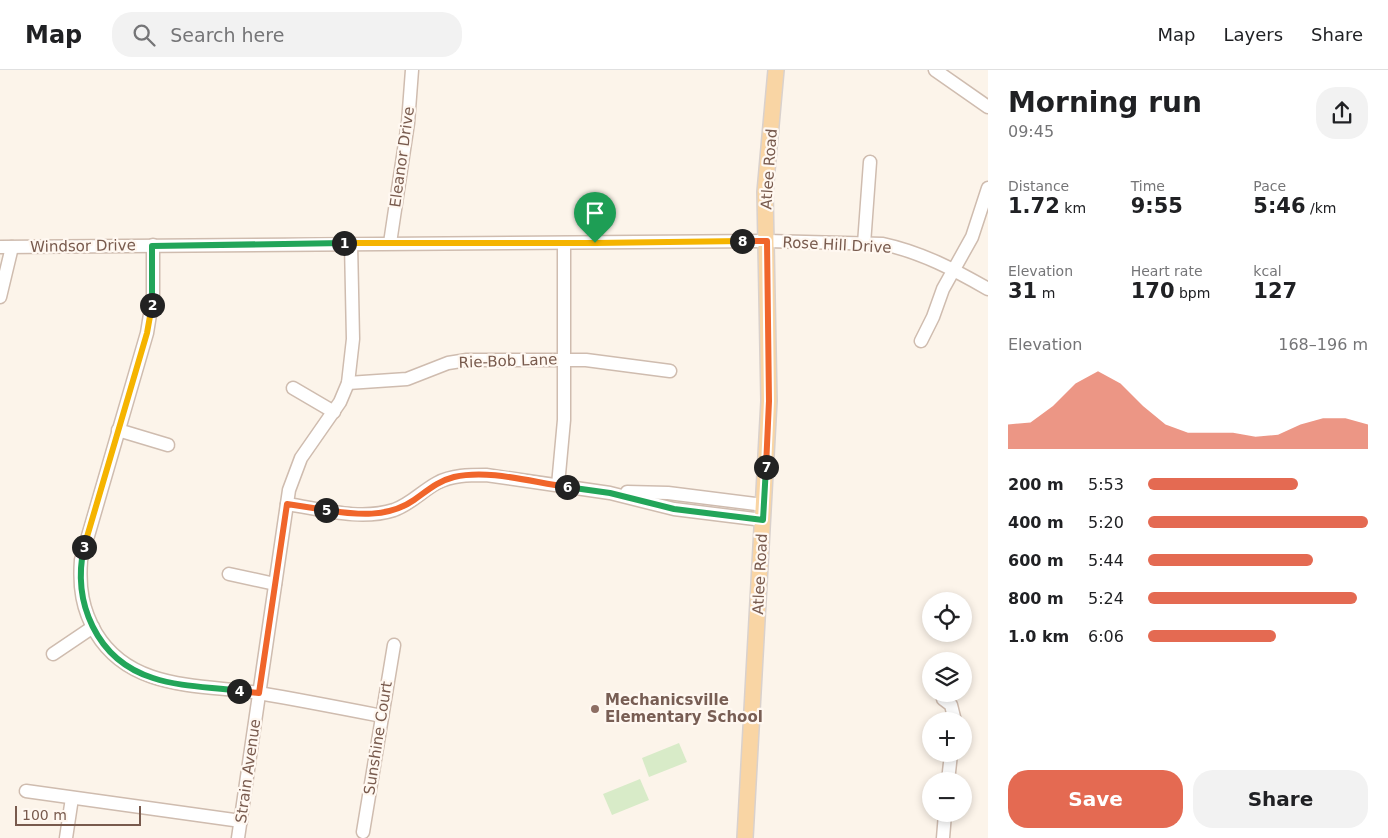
<!DOCTYPE html>
<meta charset="utf-8">
<style>
body{margin:0;font-family:"DejaVu Sans",sans-serif;background:#f2f2f2;color:#202124;height:100vh;display:flex;flex-direction:column;font-size:19px;white-space:nowrap}
*{box-sizing:border-box;margin:0}
p{font-size:16px;color:#757577}
.icon{flex:none;width:28px;height:28px;fill:none;stroke:currentColor;stroke-width:2;stroke-linecap:round;stroke-linejoin:round}
.map{position:relative;flex:1;overflow:hidden}
.sheet{display:flex;flex-direction:column;background:#fff;width:400px}
.sheet>*{flex:none}
.tools{position:absolute;left:922px;top:522px;display:grid;gap:10px}
.tools a{display:grid;place-items:center;width:50px;height:50px;border-radius:50%;background:#fff;box-shadow:0 2px 8px #0003;font-size:25px}
.scale{position:absolute;left:15px;bottom:12px;width:126px;box-sizing:border-box;padding-left:5px;border:2px solid #785a4d;border-top:0;font-size:14px;line-height:18px;white-space:nowrap;color:#785a4d;-webkit-text-stroke:4px #fff8f1;paint-order:stroke}
.pin{position:absolute;display:grid;place-items:center;width:42px;height:42px;color:#fff;margin:-51px -21px;border-radius:50% 50% 50% 0;rotate:-45deg;box-shadow:0 0 5px #0007}
.pin .icon{rotate:45deg}
.km{position:absolute;width:25px;height:25px;margin:-12px;border-radius:50%;background:#222;color:#fff;font-size:14px;line-height:25px;text-align:center}
.round{display:grid;place-items:center;flex:none;width:52px;height:52px;border-radius:20px;background:#f2f2f2}
.overview{display:flex;align-items:center;justify-content:space-between;height:85px;padding:0 20px}
h1{font-size:28px;font-weight:600;line-height:38px}
.figures{display:grid;grid-template-columns:repeat(3,1fr);gap:8px;height:85px;padding:5px 20px}
.figures div{display:grid;align-content:center}
.figures b{font-size:21px;font-weight:600}
.figures small{font-size:14px;font-weight:400}
.figures p{font-size:14px}
.chart{height:140px;padding:10px 20px}
.chart p{display:flex;justify-content:space-between}
.chart svg{width:100%;height:90px;margin-top:5px;fill:#e46a52;opacity:.7}
.cta{display:flex;gap:10px;margin-top:auto;padding:10px 20px}
.cta a{flex:1;height:58px;border-radius:20px;background:#e46a52;color:#fff;font-size:20px;font-weight:600;line-height:58px;text-align:center}
.cta a+a{background:#f2f2f2;color:#202124}
ul{padding:0 20px;list-style:none;font-size:16px}
li{display:grid;grid-template-columns:80px 60px 1fr;align-items:center;height:38px}
li i{height:12px;border-radius:6px;background:#e46a52}
header{display:flex;align-items:center;gap:30px;box-sizing:border-box;height:70px;padding:0 25px;background:#fff;border-bottom:1px solid #e0e0e0}
header strong{font-size:24px}
nav{display:flex;gap:28px;margin-inline-start:auto;font-size:18px}
.search{width:350px;height:45px;background:#f2f2f2;display:flex;align-items:center;gap:12px;box-sizing:border-box;padding:0 18px;border-radius:20px;color:#757577;font-size:19px}
main{display:flex;flex:1;min-height:0}
.map>svg:first-child{display:block}
</style>
<header>
<strong>Map</strong>
<div class="search"><svg class="icon" aria-label="search" viewBox="0 0 24 24"><circle cx="10" cy="10" r="6"/><path d="M15 15l6 6"/></svg>Search here</div>
<nav><a>Map</a><a>Layers</a><a>Share</a></nav>
</header>
<main>
<div class="map">
<svg width="988" height="768" viewBox="0 0 988 768">
<rect width="100%" height="100%" fill="#fcf4ea"/>
<g fill="#d8ebc8">
<polygon points="679,673 687,692 649,707 642,688"/>
<polygon points="640,709 649,730 612,745 603,724"/>
</g>
<g fill="none" stroke-linecap="round" stroke-linejoin="round">
<defs>
<g id="minor">
<polyline points="935,0 988,37"/>
<polyline points="390,173 408,53 412,0"/>
<polyline points="864,174 870,92"/>
<path d="M153,175V226L147,263L81,490C79,517 82,539 96,563C131,621 200,614 259,623C300,630 341,638 382,646"/>
<path d="M0,177L767,171L883,174C921,182 955,200 988,219"/>
<polyline points="0,227 12,177"/>
<polyline points="921,271 933,247 943,219 972,167 988,118"/>
<polyline points="348,313 407,309 448,293 467,290 586,290 670,301"/>
<polyline points="293,318 334,342"/>
<polyline points="118,360 168,375"/>
<polyline points="558,415 564,350 564,173"/>
<polyline points="627,422 668,423 764,435"/>
<path d="M287,434C321,439 360,451 394,440C411,434 422,421 437,413C452,405 469,405 486,405L610,423L674,439L763,450"/>
<polyline points="229,504 275,514"/>
<polyline points="53,584 93,557"/>
<polyline points="943,629 951,635 955,651"/>
<polyline points="948,711 951,684"/>
<polyline points="26,721 241,751"/>
<polyline points="363,762 394,575"/>
<polyline points="66,768 72,728"/>
<polyline points="238,768 289,420 301,388 340,332 348,313 353,269 351,173"/>
<polyline points="943,768 945,744"/>
</g>
<polyline id="major" points="745,768 769,331 765,122 776,0"/>
</defs>
<use href="#minor" stroke="#cfbcaf" stroke-width="15"/>
<use href="#major" stroke="#d9d1cd" stroke-width="18"/>
<use href="#minor" stroke="#fff" stroke-width="12"/>
<use href="#major" stroke="#f9d5a4" stroke-width="15"/>
</g>
<g fill="none" stroke-linecap="round" stroke-linejoin="round">
<defs>
<polyline id="split-1" points="344,173 595,173"/>
<polyline id="split-2" points="152,235 152,176 344,173"/>
<polyline id="split-3" points="84,477 147,263 152,235"/>
<path id="split-4" d="M84,477C72,532 96,590 153,608C180,617 211,617 239,621"/>
<polyline id="split-5" points="239,621 259,623 287,434 326,440"/>
<path id="split-6" d="M326,440C357,445 388,448 414,430C427,421 438,411 454,407C489,399 531,412 567,417"/>
<polyline id="split-7" points="567,417 610,423 674,439 763,450 766,397"/>
<polyline id="split-8" points="742,171 767,171 769,331 766,397"/>
<polyline id="split-9" points="595,173 742,171"/>
</defs>
<use href="#split-1" stroke="#fff" stroke-width="10"/>
<use href="#split-2" stroke="#fff" stroke-width="10"/>
<use href="#split-3" stroke="#fff" stroke-width="10"/>
<use href="#split-4" stroke="#fff" stroke-width="10"/>
<use href="#split-5" stroke="#fff" stroke-width="10"/>
<use href="#split-6" stroke="#fff" stroke-width="10"/>
<use href="#split-7" stroke="#fff" stroke-width="10"/>
<use href="#split-8" stroke="#fff" stroke-width="10"/>
<use href="#split-9" stroke="#fff" stroke-width="10"/>
<use href="#split-1" stroke="#f5b400" stroke-width="6"/>
<use href="#split-2" stroke="#22a559" stroke-width="6"/>
<use href="#split-3" stroke="#f5b400" stroke-width="6"/>
<use href="#split-4" stroke="#22a559" stroke-width="6"/>
<use href="#split-5" stroke="#f0652b" stroke-width="6"/>
<use href="#split-6" stroke="#f0652b" stroke-width="6"/>
<use href="#split-7" stroke="#22a559" stroke-width="6"/>
<use href="#split-8" stroke="#f0652b" stroke-width="6"/>
<use href="#split-9" stroke="#f5b400" stroke-width="6"/>
</g>
<circle fill="#8d6e63" stroke="#fff8f1" stroke-width="2" cx="595" cy="639" r="5"/>
<g text-anchor="middle" dominant-baseline="central" stroke-width="4.5" stroke-linejoin="round" paint-order="stroke">
<g font-size="15" fill="#785a4d" stroke="#fff8f1">
<text transform="translate(402 87) rotate(-82)">Eleanor Drive</text>
<text transform="translate(769 99) rotate(-86)">Atlee Road</text>
<text transform="translate(837 175) rotate(3)">Rose Hill Drive</text>
<text transform="translate(83 176) rotate(-1)">Windsor Drive</text>
<text transform="translate(508 291) rotate(-2)">Rie-Bob Lane</text>
<text transform="translate(760 504) rotate(-87)">Atlee Road</text>
<text transform="translate(378 668) rotate(-81)">Sunshine Court</text>
<text transform="translate(248 701) rotate(-82)">Strain Avenue</text>
</g>
<g font-size="15" font-weight="bold" fill="#785e54" stroke="#fff8f1" text-anchor="start">
<text x="605" y="630">Mechanicsville<tspan x="605" dy="17">Elementary School</tspan></text>
</g>
</g>
</svg>
<div class="tools">
<a><svg class="icon" aria-label="locate" viewBox="0 0 24 24"><circle cx="12" cy="12" r="6"/><path d="M12 2v4M12 18v4M2 12h4M18 12h4"/></svg></a>
<a><svg class="icon" aria-label="layers" viewBox="0 0 24 24"><path d="M12 4l9 5-9 5-9-5zM3 14l9 5 9-5"/></svg></a>
<a>+</a>
<a>−</a>
</div>
<div class="scale">100 m</div>
<div class="pin" style="left:595px;top:173px;background:#1e9e55"><svg class="icon" aria-label="arrive" viewBox="0 0 24 24"><path d="M6 21V4h12l-3 4 3 4H6"/></svg></div>
<b class="km" style="left:344px;top:173px">1</b>
<b class="km" style="left:152px;top:235px">2</b>
<b class="km" style="left:84px;top:477px">3</b>
<b class="km" style="left:239px;top:621px">4</b>
<b class="km" style="left:326px;top:440px">5</b>
<b class="km" style="left:567px;top:417px">6</b>
<b class="km" style="left:766px;top:397px">7</b>
<b class="km" style="left:742px;top:171px">8</b>
</div>
<section class="sheet">
<div class="overview"><div><h1>Morning run</h1><p>09:45</p></div><a class="round"><svg class="icon" aria-label="share" viewBox="0 0 24 24"><path d="M12 15V3M7 8l5-5 5 5M5 13v7h14v-7"/></svg></a></div>
<div class="figures">
<div><p>Distance</p><b>1.72<small> km</small></b></div>
<div><p>Time</p><b>9:55</b></div>
<div><p>Pace</p><b>5:46<small> /km</small></b></div>
</div>
<div class="figures">
<div><p>Elevation</p><b>31<small> m</small></b></div>
<div><p>Heart rate</p><b>170<small> bpm</small></b></div>
<div><p>kcal</p><b>127</b></div>
</div>
<div class="chart"><p><span>Elevation</span>168–196 m</p>
<svg viewBox="0 0 160 44" preserveAspectRatio="none"><path d="M0 44V32L10 31L20 23L30 12L40 6L50 12L60 23L70 32L80 36L90 36L100 36L110 38L120 37L130 32L140 29L150 29L160 32V44z"/></svg>
</div>
<ul>
<li><b>200 m</b>5:53<i style="width:68%"></i></li>
<li><b>400 m</b>5:20<i style="width:100%"></i></li>
<li><b>600 m</b>5:44<i style="width:75%"></i></li>
<li><b>800 m</b>5:24<i style="width:95%"></i></li>
<li><b>1.0 km</b>6:06<i style="width:58%"></i></li>
</ul>
<div class="cta"><a>Save</a><a>Share</a></div>
</section>
</main>
